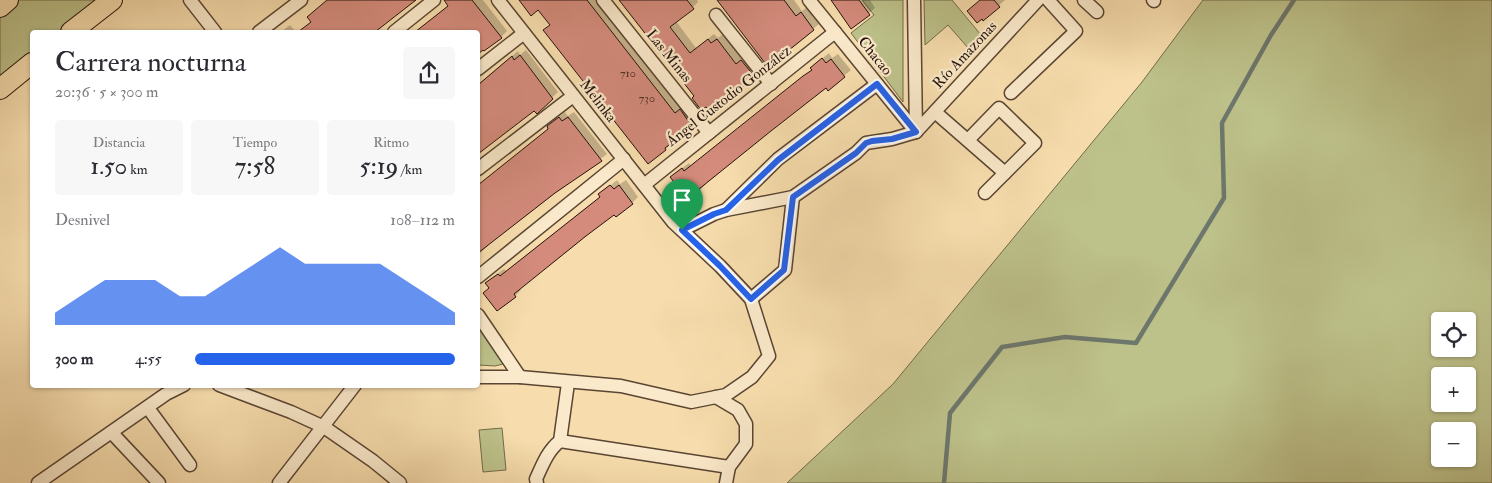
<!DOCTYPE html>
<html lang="es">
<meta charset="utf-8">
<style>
body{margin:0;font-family:"IM FELL Double Pica",serif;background:#f7f7f7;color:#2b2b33;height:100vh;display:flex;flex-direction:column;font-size:19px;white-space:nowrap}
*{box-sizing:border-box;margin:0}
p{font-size:16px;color:#7c7c81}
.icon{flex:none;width:28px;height:28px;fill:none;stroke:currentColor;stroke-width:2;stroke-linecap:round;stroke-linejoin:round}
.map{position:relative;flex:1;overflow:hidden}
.panel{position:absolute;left:30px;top:30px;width:450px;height:358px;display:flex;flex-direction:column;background:#fff;border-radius:5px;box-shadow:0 1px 4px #0004}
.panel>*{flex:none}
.tools{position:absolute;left:1431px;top:312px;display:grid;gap:10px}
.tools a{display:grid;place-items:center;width:45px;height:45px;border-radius:5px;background:#fff;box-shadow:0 1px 4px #0004;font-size:25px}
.pin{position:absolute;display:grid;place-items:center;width:42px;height:42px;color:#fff;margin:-51px -21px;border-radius:50% 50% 50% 0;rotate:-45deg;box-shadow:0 0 5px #0007}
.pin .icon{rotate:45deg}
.round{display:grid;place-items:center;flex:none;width:52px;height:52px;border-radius:5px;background:#f7f7f7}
.head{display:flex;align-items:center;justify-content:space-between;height:85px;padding:0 25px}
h1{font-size:28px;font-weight:600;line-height:38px}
.metrics{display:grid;grid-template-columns:repeat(3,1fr);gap:8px;height:85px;padding:5px 25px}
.metrics div{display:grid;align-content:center;border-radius:5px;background:#f7f7f7;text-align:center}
.metrics b{font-size:25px;font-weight:600}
.metrics small{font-size:14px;font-weight:400}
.metrics p{font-size:14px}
.chart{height:140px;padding:10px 25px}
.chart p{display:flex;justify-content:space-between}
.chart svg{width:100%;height:90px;margin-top:5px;fill:#2563eb;opacity:.7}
ul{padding:0 25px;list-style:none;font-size:16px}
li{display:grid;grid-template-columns:80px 60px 1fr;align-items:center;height:38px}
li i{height:12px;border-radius:6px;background:#2563eb}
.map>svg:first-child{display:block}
</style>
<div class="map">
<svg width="1492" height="483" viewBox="0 0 1492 483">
<rect width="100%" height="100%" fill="#f7ddad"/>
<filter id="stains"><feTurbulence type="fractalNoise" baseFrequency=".004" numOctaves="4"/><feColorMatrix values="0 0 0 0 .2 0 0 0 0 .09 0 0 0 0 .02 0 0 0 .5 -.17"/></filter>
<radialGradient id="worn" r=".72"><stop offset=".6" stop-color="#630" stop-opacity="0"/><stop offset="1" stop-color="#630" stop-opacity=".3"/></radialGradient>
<g fill="#bdc18a" stroke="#726a4a" fill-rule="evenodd">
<polygon points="19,0 103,0 62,32 32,32 32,55 0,81 0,16"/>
<polygon points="862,0 903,0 903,102 851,33 874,15"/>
<polygon points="924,0 952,0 981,35 969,49 948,25 925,45"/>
<path d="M1203,0H1492V483H787L893,384L1142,82ZM1468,321V349H1440V321ZM1440,376H1468V404H1440ZM1440,431H1468V459H1440Z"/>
<polygon points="478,326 504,359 503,364 495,366 478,365"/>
<polygon points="502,428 506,470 483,472 479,430"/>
</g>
<g fill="#0003">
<polygon points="328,0 415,0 372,32 298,32 312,22 308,17"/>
<polygon points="445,0 483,0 507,31 501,37 478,52 478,32 415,32 449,5"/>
<polygon points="521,0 597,0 681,108 686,104 698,121 665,149 545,30 551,24 538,9"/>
<polygon points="621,0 697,0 698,2 692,8 676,21 696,48 714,34 718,38 723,34 742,59 748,55 760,70 754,76 696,96"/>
<polygon points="718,0 794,0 802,11 807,7 819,24 813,29"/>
<polygon points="831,0 870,0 875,8 852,27"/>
<polygon points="980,0 1005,0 983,19"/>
<polygon points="290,25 296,32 281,32"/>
<polygon points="526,50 558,92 537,112 535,109 478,153 478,84 518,51 520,55"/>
<polygon points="829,53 832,58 838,54 851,70 828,89 826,87 704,182 706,184 700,190 682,203 675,181 678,171 689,163 691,166 811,71 818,62"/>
<polygon points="565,112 568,116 574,112 607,154 487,245 488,246 478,255 478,185 549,128 554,121"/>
<polygon points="617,180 620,184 626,180 638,197 632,203 616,216 614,213 519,288 521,290 515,296 490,287 487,283 493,277 504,269 506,271 527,255 601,196 606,189"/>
</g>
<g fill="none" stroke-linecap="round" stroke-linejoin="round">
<polyline stroke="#6d776c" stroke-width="4.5" points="944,483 950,413 1002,347 1065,337 1136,343 1224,198 1222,123 1271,35 1294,0"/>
</g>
<g fill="#d48b7c" stroke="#26120a">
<polygon points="327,0 416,0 375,32 298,32 311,22 307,17"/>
<polygon points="444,0 472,0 502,38 484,51 483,50 478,54 478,32 415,32 448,6"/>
<polygon points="519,0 587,0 675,113 680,109 693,128 665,148 666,150 648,164 543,30 550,25 538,10 531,16"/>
<polygon points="619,0 687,0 694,9 670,27 690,53 708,39 711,43 717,39 736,64 741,60 755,77 711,112 706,107 701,110 692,98 694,96"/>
<polygon points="717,0 784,0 796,16 801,12 814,30 768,67"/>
<polygon points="831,0 859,0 870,15 851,29"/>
<polygon points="980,0 994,0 1000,7 983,21 982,19 977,23 967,11"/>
<polygon points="520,55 553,99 537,114 534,111 478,154 478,85 512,56 514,60"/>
<polygon points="822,58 826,63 831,59 845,77 828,91 826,88 771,131 699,189 700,191 682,205 668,187 674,182 670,177 682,168 684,171 803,76 812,70 810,68"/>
<polygon points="559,117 562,121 568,117 602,161 555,193 478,253 478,185 548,129 547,126"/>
<polygon points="610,185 614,189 619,185 633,204 616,217 614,215 586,236 514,294 516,297 497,311 483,293 489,288 485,283 498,274 500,276 519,261 600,197 598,194"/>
</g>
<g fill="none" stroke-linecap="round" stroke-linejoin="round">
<defs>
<g id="street">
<polyline points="190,0 215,32"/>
<polyline points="603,0 709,133"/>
<polyline points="809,0 916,132"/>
<polyline points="914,0 916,132"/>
<polyline points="1084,0 1097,12"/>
<polyline points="1153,0 1154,1"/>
<polyline points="716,15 771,84"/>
<polyline points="259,32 301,0"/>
<polyline points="394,32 434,0"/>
<polyline points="478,69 524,33"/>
<polyline points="1011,93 1076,31 1048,0"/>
<polyline points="935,112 1005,173"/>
<polyline points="968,140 999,108 1035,143 985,193"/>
<polyline points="478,169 573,96"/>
<polyline points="644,185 835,32"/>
<polyline points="726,210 778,159 877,84"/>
<polyline points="682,230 714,214 726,210 793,197 856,153 866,143 892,139 916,132 1038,0"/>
<polyline points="478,277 624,159"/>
<polyline points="751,299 785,270 793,197"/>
<polyline points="478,315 520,377"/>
<polyline points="478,377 520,377 621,386 691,402 726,395 752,377 769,356 751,299 720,266 673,222 498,0"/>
<polyline points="219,385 291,412 324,427 373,461 400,483"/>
<polyline points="716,397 738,410 746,424 746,444 729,467 726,483"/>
<polyline points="148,408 190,465"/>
<polyline points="112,433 159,483"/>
<polyline points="560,441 729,467"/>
<polyline points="38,483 166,394 184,385"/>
<polyline points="279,483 355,385"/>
<path d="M537,483L536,479C542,466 548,450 560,441L568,383"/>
</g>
<g id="primary">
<polyline points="0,7 8,0"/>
<polyline points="71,32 112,0"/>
<polyline points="0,89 32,63"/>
</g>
</defs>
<use href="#street" stroke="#5a4533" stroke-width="15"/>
<use href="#primary" stroke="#26120a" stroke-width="22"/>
<use href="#street" stroke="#fae9ca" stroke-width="12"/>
<use href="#primary" stroke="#f7ddad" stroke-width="20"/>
</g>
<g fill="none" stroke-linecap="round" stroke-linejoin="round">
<defs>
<polygon id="route" points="877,84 916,132 892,139 872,141 866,143 856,153 793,197 784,270 751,299 720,266 682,230 714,214 726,210 778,160"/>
</defs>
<use href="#route" stroke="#fff" stroke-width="10"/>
<use href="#route" stroke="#2563eb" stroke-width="6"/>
</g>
<g text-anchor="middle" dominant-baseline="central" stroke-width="4.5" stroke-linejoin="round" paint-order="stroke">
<g font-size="12" fill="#523026">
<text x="628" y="73">710</text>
<text x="647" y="98">730</text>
</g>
<g font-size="15" fill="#26120a" stroke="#fae9ca">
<text transform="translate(965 55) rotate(-47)">Río Amazonas</text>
<text transform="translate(669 56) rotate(51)">Las Minas</text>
<text transform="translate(875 56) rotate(51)">Chacao</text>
<text transform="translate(729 96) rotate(-38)">Ángel Custodio González</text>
<text transform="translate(598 101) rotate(52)">Melinka</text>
</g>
</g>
<rect width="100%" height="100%" filter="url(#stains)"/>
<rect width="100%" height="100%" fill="url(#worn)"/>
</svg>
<div class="tools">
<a><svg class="icon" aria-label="locate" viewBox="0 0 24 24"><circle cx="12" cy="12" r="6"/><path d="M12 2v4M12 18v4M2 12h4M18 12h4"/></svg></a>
<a>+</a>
<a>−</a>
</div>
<div class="pin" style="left:682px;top:230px;background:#1e9e55"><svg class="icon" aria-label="arrive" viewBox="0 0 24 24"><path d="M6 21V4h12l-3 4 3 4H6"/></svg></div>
<section class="panel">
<div class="head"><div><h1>Carrera nocturna</h1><p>20:36 · 5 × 300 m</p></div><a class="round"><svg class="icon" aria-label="share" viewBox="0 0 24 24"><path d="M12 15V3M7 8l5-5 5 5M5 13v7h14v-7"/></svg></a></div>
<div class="metrics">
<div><p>Distancia</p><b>1.50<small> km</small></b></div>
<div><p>Tiempo</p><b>7:58</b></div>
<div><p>Ritmo</p><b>5:19<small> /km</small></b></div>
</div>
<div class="chart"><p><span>Desnivel</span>108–112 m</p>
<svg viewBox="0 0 160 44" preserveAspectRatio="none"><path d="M0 44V38L10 30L20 22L30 22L40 22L50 30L60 30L70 22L80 14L90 6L100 14L110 14L120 14L130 14L140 22L150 30L160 38V44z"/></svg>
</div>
<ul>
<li><b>300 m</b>4:55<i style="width:100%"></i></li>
</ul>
</section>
</div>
